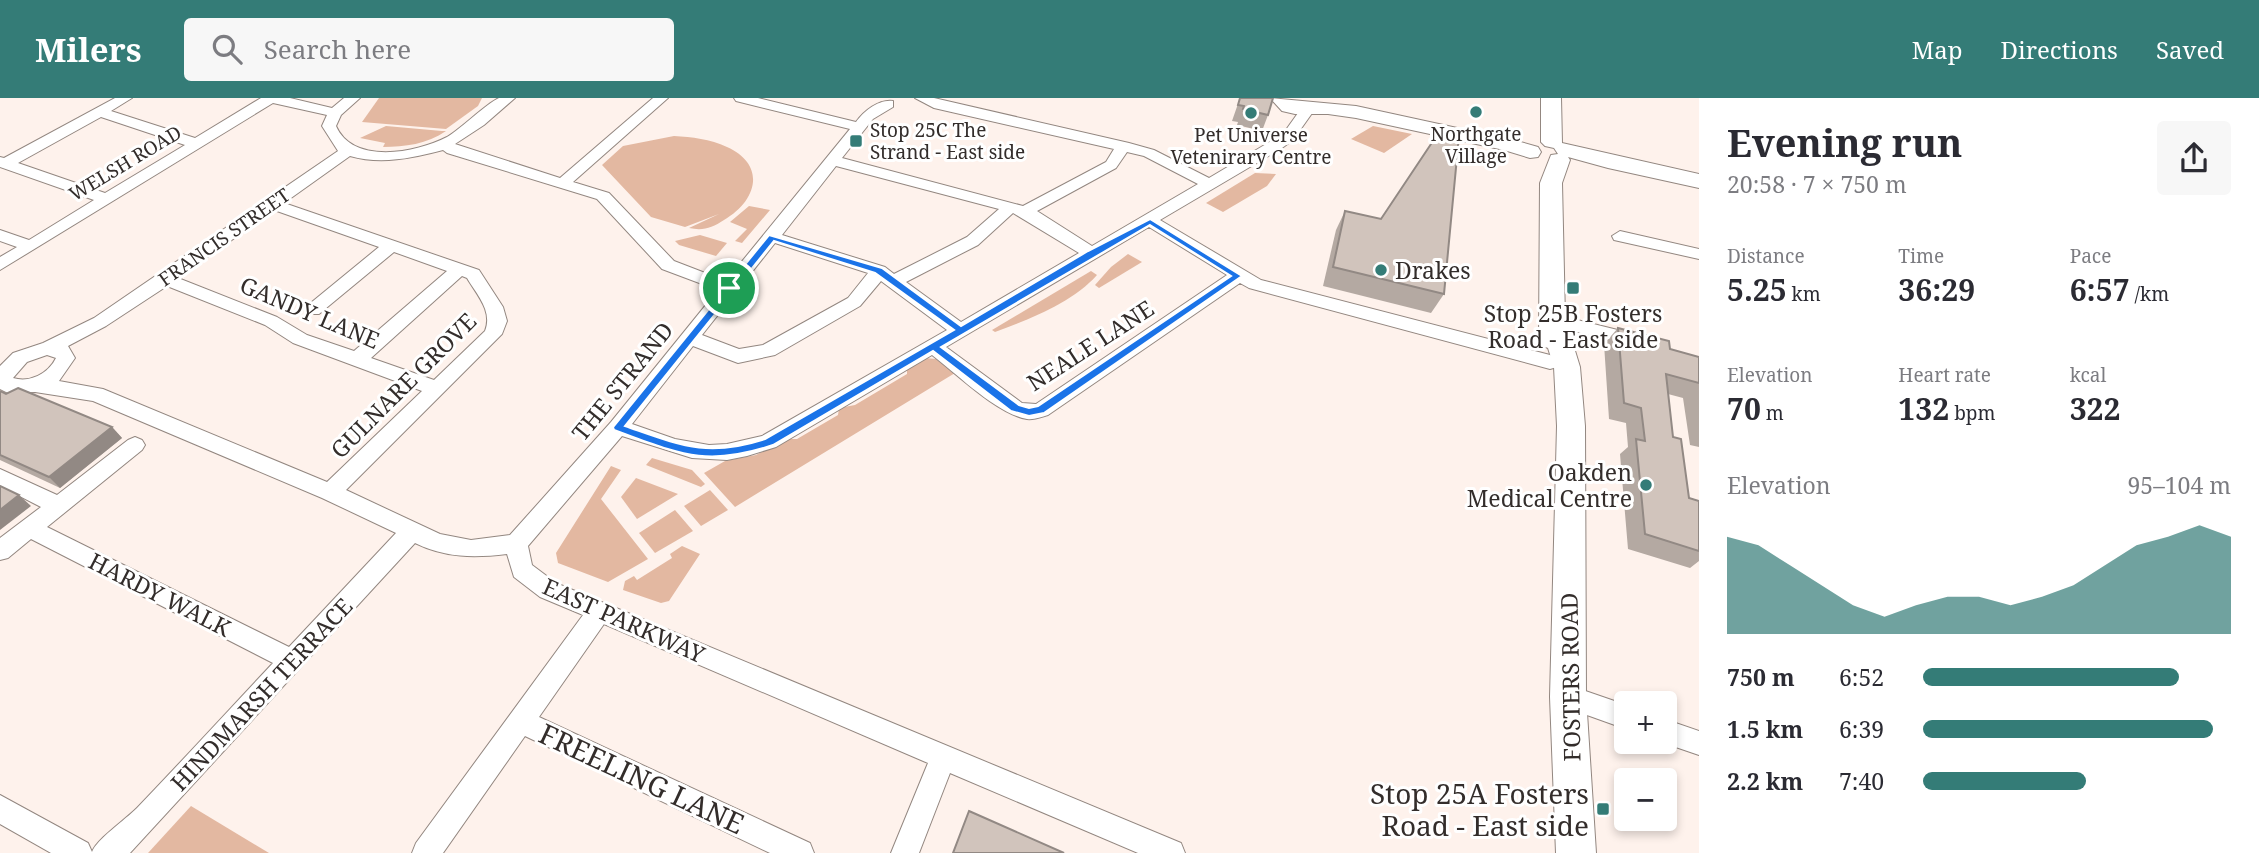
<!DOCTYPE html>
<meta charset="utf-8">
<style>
body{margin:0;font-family:"Noto Serif",serif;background:#f7f7f7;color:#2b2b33;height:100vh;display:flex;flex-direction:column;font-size:26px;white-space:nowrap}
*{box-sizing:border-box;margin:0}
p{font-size:23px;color:#7c7c81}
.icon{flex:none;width:38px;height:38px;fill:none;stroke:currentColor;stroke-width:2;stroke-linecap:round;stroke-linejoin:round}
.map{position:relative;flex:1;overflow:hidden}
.side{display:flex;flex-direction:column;background:#fff;width:560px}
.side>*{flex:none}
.tools{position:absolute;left:1614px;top:593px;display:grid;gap:14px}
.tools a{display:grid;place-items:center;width:63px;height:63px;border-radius:7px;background:#fff;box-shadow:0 4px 10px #0003;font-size:35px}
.pin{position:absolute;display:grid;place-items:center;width:60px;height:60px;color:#fff;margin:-30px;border:4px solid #fff;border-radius:50%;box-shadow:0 2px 7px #0007}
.round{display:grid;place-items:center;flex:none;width:74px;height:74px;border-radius:7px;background:#f7f7f7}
.summary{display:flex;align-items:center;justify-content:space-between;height:119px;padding:0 28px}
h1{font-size:38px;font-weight:700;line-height:52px}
.metrics{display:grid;grid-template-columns:repeat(3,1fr);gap:10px;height:119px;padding:7px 28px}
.metrics div{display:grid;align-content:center}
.metrics b{font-size:30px;font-weight:700}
.metrics small{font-size:19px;font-weight:400}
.metrics p{font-size:19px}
.chart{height:196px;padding:14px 28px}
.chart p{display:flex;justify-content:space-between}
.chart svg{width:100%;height:126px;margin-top:7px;fill:#347c77;opacity:.7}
ul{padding:0 28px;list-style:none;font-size:23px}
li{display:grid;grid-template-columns:112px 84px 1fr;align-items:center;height:52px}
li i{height:18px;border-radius:9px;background:#347c77}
header{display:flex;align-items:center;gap:42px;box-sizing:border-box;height:98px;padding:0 35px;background:#347c77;color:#fff}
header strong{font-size:33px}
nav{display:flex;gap:38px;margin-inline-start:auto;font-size:24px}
.search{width:490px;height:63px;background:#f7f7f7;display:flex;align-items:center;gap:18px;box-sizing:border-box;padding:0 24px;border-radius:7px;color:#7c7c81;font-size:26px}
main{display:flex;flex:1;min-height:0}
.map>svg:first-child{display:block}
</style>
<header>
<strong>Milers</strong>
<div class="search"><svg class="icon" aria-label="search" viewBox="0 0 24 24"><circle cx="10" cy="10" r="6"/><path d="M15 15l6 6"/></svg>Search here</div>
<nav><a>Map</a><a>Directions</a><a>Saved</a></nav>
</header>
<main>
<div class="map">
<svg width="1699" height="755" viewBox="0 0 1699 755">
<rect width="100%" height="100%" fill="#fef2ec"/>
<g fill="#e3b8a1">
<polygon points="379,0 482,0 478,8 446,31 362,24"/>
<path d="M386,28L442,33H446C427,46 405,49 383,49L385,45L360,40Z"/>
<polygon points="1373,28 1412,36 1384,55 1351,41"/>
<path d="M674,38C692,39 710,41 727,49C767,67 757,103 724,122C712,130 703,133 689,130L719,116L685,129L651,119L602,67L623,48Z"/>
<polygon points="1255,75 1276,76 1267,88 1223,114 1206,105"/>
<polygon points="749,108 770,112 742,145 735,143 747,131 730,124"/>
<polygon points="700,137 727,145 716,158 679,147 675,143"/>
<polygon points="1128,156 1142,164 1099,190 1095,187 1111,169"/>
<path d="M1091,173L1097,177C1072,205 1030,221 995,234L992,232Z"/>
<polygon points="925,260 936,261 955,275 735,409 704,375 725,363 756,357 787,341 797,341 838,317 839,310 855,307 907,276 907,269"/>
<polygon points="652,360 692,372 705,386 701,389 646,367"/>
<polygon points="611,368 621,372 601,401 648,461 608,484 558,465 556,455"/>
<polygon points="636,380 678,396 637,421 621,399"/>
<polygon points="710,392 728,412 701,428 684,408"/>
<polygon points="675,412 693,433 655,455 639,435"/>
<polygon points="682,448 700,456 669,503 661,505 623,492 625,483 634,478 637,482 672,460 670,456"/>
<polygon points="191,708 269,755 148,755"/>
</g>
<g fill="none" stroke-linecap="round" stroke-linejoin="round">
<defs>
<g id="street">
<path d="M115,0H132L111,13L195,40L261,0H290L332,10L344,0H360L341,17L336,28C353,67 416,55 447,39C462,30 487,5 499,0C503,0 511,0 515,0L484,27L455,46L560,80L653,0H668L573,84L609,95L674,163L726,183L850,31L736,3L734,0H758L856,24C864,13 879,1 893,3V9L873,21L842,60L1023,108L1106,64L1114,51L934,10L915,0H934L1129,45L1154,52L1209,80L1283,36L1303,8L1308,7L1315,11L1293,42L1282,50L1160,122L1261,182L1550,257L1557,259L1559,264L1557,269L1550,271L1249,190L1240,185L1048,317C1041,319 1034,322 1027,321C997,316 957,276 932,257L776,349L747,358L727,362L692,360L622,338L528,448L532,467L556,485L1181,745L1185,755H1138L950,675L919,755H891L928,665L604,526L539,619L810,745L814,755H770L525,638L443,755H412L416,745L583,517L540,499L514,479L507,456C474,460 446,460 415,445L130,755H51L0,726V697L88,745L92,754C97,741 125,722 137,710C183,662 228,613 273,565L31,441L8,460L0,462V440L41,409L0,388V371L57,397L128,342L135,339L142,342L145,347L142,352L47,429L289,549L396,435L322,400L93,303L35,294L8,295L0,291V268L13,255L43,245L94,220L338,53L322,28L327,17L273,5L0,172V159L17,149L0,143V132L29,142L94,102L0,69V59L4,60ZM101,19L185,47L105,95L18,65ZM443,52L447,55L597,101L662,171L718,192L611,324L510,437L471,442L440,436L346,392L502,236L507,223L503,209L479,172L284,105L350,58C381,67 413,60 443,52ZM1127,54L1144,58L1198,86L1092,148L1037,113L1116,70ZM836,68L999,111L967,139L894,176L885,169L782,137ZM274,112L379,149L307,208L304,212L307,216H319L394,154L447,173L354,253L307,237L277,219L178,180ZM1013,115L1079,155L961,224L906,184L978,147ZM1149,129L1227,177L1036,306L1022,305L946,249ZM775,145L868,175L848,200L763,247L739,251L702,237ZM462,178L467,180C477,197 493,213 485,233L434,282L371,260ZM881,183L947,232L762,338L727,346L709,347L675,341L632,326L693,248L738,265L775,257L860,208ZM167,188L265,227L293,245L422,293L327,384L103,291L59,283L75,260L68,248L106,228ZM47,257L56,260C48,276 30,285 13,280L27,264Z"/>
<polygon points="1620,133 1699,151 1699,161 1614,142 1612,138"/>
<polygon points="1553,216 1646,239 1648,244 1646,249 1639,250 1547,226 1544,222"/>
<polygon points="1568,587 1626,607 1626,631 1559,607 1555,599 1559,591"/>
<polygon points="1664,621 1699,633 1699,657 1661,644 1664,644"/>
</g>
<g id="secondary">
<polygon points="1270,0 1356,8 1517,43 1538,49 1541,54 1538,59 1530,60 1504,52 1356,20 1328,16 1295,16 1282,13"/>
<polygon points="1541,0 1561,0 1562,45 1699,76 1699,90 1608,70 1568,59 1570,62 1562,85 1565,220 1580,269 1585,328 1586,599 1596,755 1556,755 1550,599 1557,328 1554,269 1548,250 1543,248 1539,242 1540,85 1551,57 1558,56 1554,50 1545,48 1541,44"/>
</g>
</defs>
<use href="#street" stroke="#938780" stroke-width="2"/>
<use href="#secondary" stroke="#938780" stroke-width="2"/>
<use href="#street" fill="#fff" fill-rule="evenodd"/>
<use href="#secondary" fill="#fff" fill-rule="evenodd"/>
</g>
<g fill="#b4a9a2">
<polygon points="1240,0 1268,17 1262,33 1237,27 1238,24 1232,23"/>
<polygon points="1345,113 1444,196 1431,215 1323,188 1336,132"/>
<polygon points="1618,230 1670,251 1699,259 1699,349 1690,347 1683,300 1668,296 1673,339 1689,400 1699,403 1699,463 1690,470 1628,451 1620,356 1628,349 1626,325 1609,321 1604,246"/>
<polygon points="0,293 112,329 122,340 60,390 0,362"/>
</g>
<g fill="#928984">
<polygon points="112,329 122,340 60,390 49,379"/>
<polygon points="19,397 31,408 0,432 0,412"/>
</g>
<g fill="#d1c4bc" stroke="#928984" stroke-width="2">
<polygon points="1240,0 1273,0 1268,17 1243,11 1244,8 1238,7"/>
<polygon points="1439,34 1459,38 1444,196 1333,169 1345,113 1381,121"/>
<polygon points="1618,230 1669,243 1670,251 1699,259 1699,285 1666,276 1673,339 1681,341 1689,400 1699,403 1699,453 1645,436 1636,341 1645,343 1641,310 1624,305"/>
<polygon points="18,290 112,329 49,379 0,357 0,293 6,296"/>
<polygon points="0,388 19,397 0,412"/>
<polygon points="969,713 1064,755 953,755"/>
</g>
<path fill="#1a73e8" stroke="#fff" stroke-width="2" fill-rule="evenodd" d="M1150,121L1242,178L1044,315L1029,318L1011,313L933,253L773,347C705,370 678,355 614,332L613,329L769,137L882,170L961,228L1088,153ZM1150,127L1231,178L1038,308L1029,310L1019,307L941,249ZM774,143L875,175L954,232L765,341C707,360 680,347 625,328Z"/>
<g fill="#347c77" stroke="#fff" stroke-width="2.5">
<circle cx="1476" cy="14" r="7"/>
<circle cx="1251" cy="15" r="7"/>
<rect x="849" y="36" width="14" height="14" rx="3.5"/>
<circle cx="1381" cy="172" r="7"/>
<rect x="1566" y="183" width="14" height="14" rx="3.5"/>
<circle cx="1646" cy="387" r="7"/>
<rect x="1596" y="704" width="14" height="14" rx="3.5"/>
</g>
<g text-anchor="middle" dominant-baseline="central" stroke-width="6" stroke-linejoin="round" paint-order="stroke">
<g font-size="19" fill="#332d2b" stroke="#fff">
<text x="870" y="32" text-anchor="start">Stop 25C The<tspan x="870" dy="22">Strand - East side</tspan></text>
<text x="1476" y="36">Northgate<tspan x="1476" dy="22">Village</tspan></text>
<text x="1251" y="37">Pet Universe<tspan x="1251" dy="22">Vetenirary Centre</tspan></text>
</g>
<g font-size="19" fill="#332d2b" stroke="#fff">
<text transform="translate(125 65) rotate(-31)">WELSH ROAD</text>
<text transform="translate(224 139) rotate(-35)">FRANCIS STREET</text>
</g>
<g font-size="23" fill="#332d2b" stroke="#fff" text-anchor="start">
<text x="1395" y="172">Drakes</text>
<text x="1573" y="215" text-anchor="middle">Stop 25B Fosters<tspan x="1573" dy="26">Road - East side</tspan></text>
<text x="1632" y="374" text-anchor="end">Oakden<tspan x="1632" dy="26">Medical Centre</tspan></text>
</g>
<g font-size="23" fill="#332d2b" stroke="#fff">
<text transform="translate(310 214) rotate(23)">GANDY LANE</text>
<text transform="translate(1090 247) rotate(-33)">NEALE LANE</text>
<text transform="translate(622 283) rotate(-51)">THE STRAND</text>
<text transform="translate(403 287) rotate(-45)">GULNARE GROVE</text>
<text transform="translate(160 496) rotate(27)">HARDY WALK</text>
<text transform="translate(624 522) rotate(24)">EAST PARKWAY</text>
<text transform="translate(1570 579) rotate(-91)">FOSTERS ROAD</text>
<text transform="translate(261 596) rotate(-47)">HINDMARSH TERRACE</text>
</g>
<g font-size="28" fill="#332d2b" stroke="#fff">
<text transform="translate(642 680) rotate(25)">FREELING LANE</text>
</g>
<g font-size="28" fill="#332d2b" stroke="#fff" text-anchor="end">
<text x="1589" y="695">Stop 25A Fosters<tspan x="1589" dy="32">Road - East side</tspan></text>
</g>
</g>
</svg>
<div class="tools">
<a>+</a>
<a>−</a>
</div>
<div class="pin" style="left:729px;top:190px;background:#1e9e55"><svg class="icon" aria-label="arrive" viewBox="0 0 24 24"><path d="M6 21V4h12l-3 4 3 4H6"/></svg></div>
</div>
<section class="side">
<div class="summary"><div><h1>Evening run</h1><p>20:58 · 7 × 750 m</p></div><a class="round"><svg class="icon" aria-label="share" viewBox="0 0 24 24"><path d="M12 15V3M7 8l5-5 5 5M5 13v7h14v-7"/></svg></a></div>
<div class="metrics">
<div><p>Distance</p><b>5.25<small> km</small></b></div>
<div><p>Time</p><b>36:29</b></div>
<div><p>Pace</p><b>6:57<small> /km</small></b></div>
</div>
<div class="metrics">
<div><p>Elevation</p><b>70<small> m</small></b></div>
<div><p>Heart rate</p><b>132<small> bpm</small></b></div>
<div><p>kcal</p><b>322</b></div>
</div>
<div class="chart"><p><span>Elevation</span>95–104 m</p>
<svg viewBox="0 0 160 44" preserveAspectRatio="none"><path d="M0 44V10L10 13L20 20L30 27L40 34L50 38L60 34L70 31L80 31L90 34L100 31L110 27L120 20L130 13L140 10L150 6L160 10V44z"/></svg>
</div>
<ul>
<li><b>750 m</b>6:52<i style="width:83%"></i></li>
<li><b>1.5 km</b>6:39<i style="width:94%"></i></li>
<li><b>2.2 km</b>7:40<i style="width:53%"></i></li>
</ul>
</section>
</main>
